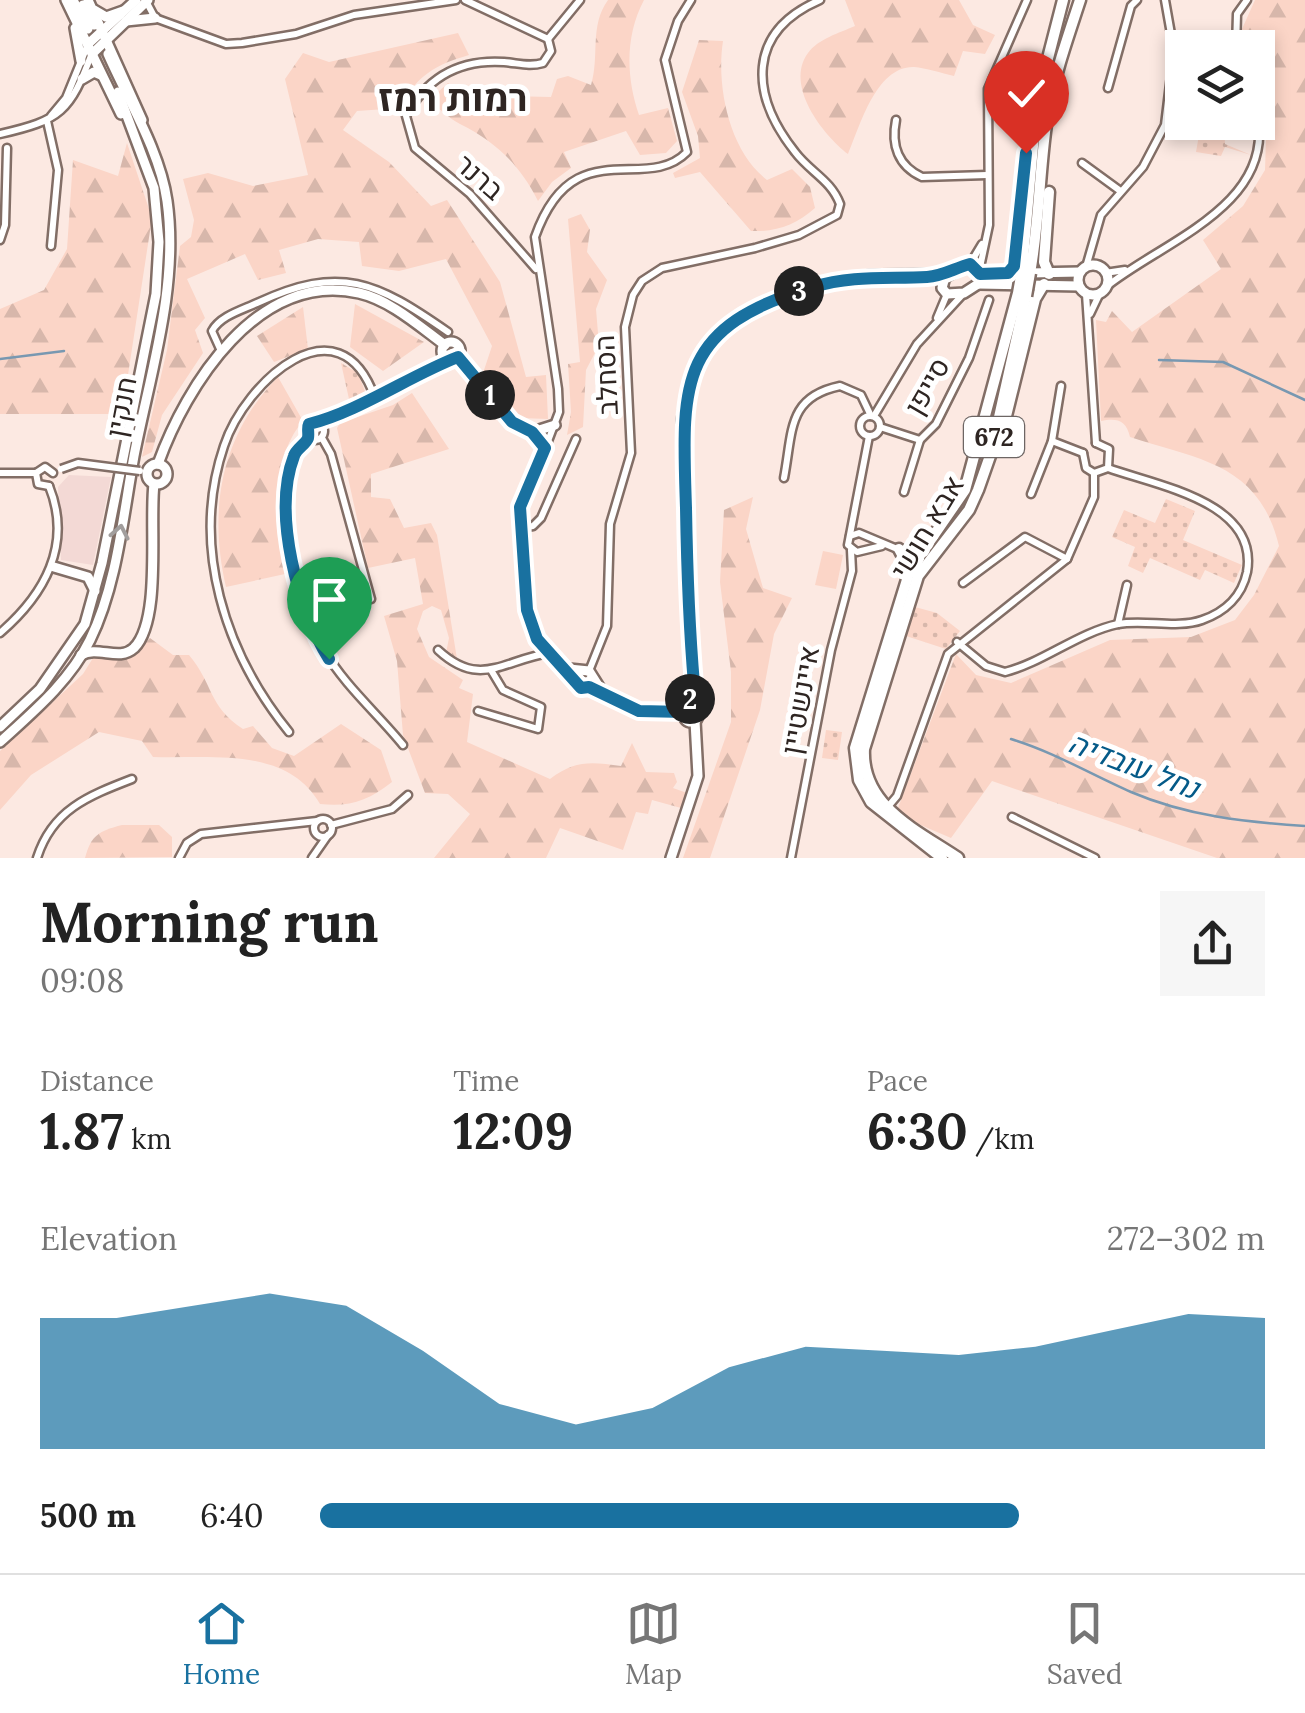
<!DOCTYPE html>
<meta charset="utf-8">
<style>
body{margin:0;font-family:Lora,Heebo,serif;background:#f6f6f6;color:#222;height:100vh;display:flex;flex-direction:column;font-size:38px;white-space:nowrap}
*{box-sizing:border-box;margin:0}
p{font-size:32px;color:#767676}
.icon{flex:none;width:55px;height:55px;fill:none;stroke:currentColor;stroke-width:2;stroke-linecap:round;stroke-linejoin:round}
.map{position:relative;height:858px;overflow:hidden}
.side{display:flex;flex-direction:column;background:#fff;flex:1}
.side>*{flex:none}
.fabs{position:absolute;left:1165px;top:30px;display:grid;gap:20px}
.fabs a{display:grid;place-items:center;width:110px;height:110px;border-radius:0px;background:#fff;box-shadow:0 5px 15px #0003;font-size:50px}
.pin{position:absolute;display:grid;place-items:center;width:85px;height:85px;color:#fff;margin:-102px -42px;border-radius:50% 50% 50% 0;rotate:-45deg;box-shadow:0 0 10px #0007}
.pin .icon{rotate:45deg}
.km{position:absolute;width:50px;height:50px;margin:-25px;border-radius:50%;background:#222;color:#fff;font-size:28px;line-height:50px;text-align:center}
.round{display:grid;place-items:center;flex:none;width:105px;height:105px;border-radius:0px;background:#f6f6f6}
.overview{display:flex;align-items:center;justify-content:space-between;height:170px;padding:0 40px}
h1{font-size:55px;font-weight:700;line-height:75px}
.figures{display:grid;grid-template-columns:repeat(3,1fr);gap:15px;height:170px;padding:10px 40px}
.figures div{display:grid;align-content:center}
.figures b{font-size:50px;font-weight:700}
.figures small{font-size:28px;font-weight:400}
.figures p{font-size:28px}
.chart{height:280px;padding:20px 40px}
.chart p{display:flex;justify-content:space-between}
.chart svg{width:100%;height:180px;margin-top:10px;fill:#1971a0;opacity:.7}
ul{padding:0 40px;list-style:none;font-size:32px}
li{display:grid;grid-template-columns:160px 120px 1fr;align-items:center;height:75px}
li i{height:25px;border-radius:12px;background:#1971a0}
.dock{display:flex;justify-content:space-around;align-items:center;height:140px;border-top:2px solid #e0e0e0;background:#fff;font-size:28px;color:#767676}
.dock a{display:grid;justify-items:center;gap:5px}
.dock .selected{color:#1971a0}
.map>svg:first-child{display:block}
</style>
<div class="map">
<svg width="1305" height="858" viewBox="0 0 1305 858">
<defs>
<pattern id="grass-dots" width="8" height="8" patternUnits="userSpaceOnUse" patternTransform="scale(2.5)"><rect width="8" height="8" fill="#fbd5c7"/><path d="M2 2h.1M6 6h.1" fill="none" stroke="#d7b7ab" stroke-width="1.8" stroke-linecap="round"/></pattern>
<pattern id="forest-firs" width="22" height="20" patternUnits="userSpaceOnUse" patternTransform="scale(2.5)"><rect width="22" height="20" fill="#fbd5c7"/><path d="M5 1l3.5 6h-7zM16 11l3.5 6h-7z" fill="#d7b7ab"/></pattern>
</defs>
<rect width="100%" height="100%" fill="#fce9e2"/>
<polygon fill="#f3d9d5" points="69,475 111,477 93,565 61,560 58,487"/>
<g fill="url(#grass-dots)">
<polygon points="1201,123 1224,123 1225,144 1251,155 1225,147 1221,156 1196,152 1199,135 1175,130 1176,125 1200,129"/>
<polygon points="341,363 358,373 366,394 349,399"/>
<polygon points="1166,499 1195,511 1183,540 1242,565 1234,583 1205,570 1200,580 1150,558 1143,573 1128,566 1135,547 1112,537 1124,510 1155,523"/>
<polygon points="915,607 937,613 960,631 946,649 906,636"/>
<polygon points="826,730 842,732 838,760 822,758"/>
</g>
<g fill="url(#forest-firs)">
<path d="M608,0H644C625,36 626,77 639,115L668,108L677,141L666,153L640,155L626,131L564,152L571,168L552,182L538,201C520,165 496,142 460,124C448,118 441,108 427,102L448,83L464,95L551,97L557,79L568,76L591,85C600,56 589,26 608,0Z"/>
<path d="M845,0H959L973,25L995,35L985,54L963,51L954,76C941,73 926,68 914,67C876,66 860,126 848,154C823,135 784,85 808,53C818,39 839,33 855,26Z"/>
<path d="M1255,0H1305V858H1217L992,781L951,838L902,817L898,808L956,654L976,675L1011,683L1110,640L1191,637L1235,620L1254,595L1279,546C1259,464 1201,460 1130,437C1126,420 1117,418 1101,421L1096,320L1106,322L1112,311L1132,332L1221,269L1203,240L1243,206L1265,170L1267,109L1258,87V48L1244,47L1242,29Z"/>
<path d="M458,33L469,55C435,65 417,75 400,108L357,111L343,130L389,162L431,206L447,200L500,282L526,377L546,375L548,419L520,418L483,373L492,346L446,259L399,271L362,266L359,242L318,239L279,250L286,273L258,280L245,254L187,279L205,318L195,330L203,353L162,415L152,452L142,457L167,350L180,246L191,237L194,220L183,179L208,173L253,186L308,175L285,79L303,53L329,62Z"/>
<path d="M699,40L723,41C716,86 729,151 767,180L792,169L810,187L815,208C796,225 776,232 751,231L700,172L675,178L673,173L700,158L698,136L682,92Z"/>
<polygon points="127,143 152,218 122,414 0,414 0,309 44,290 67,249 73,160 118,176"/>
<polygon points="581,214 590,230 587,252 607,280 596,309 599,345 586,370 583,427 567,435 571,412 568,364 580,362 568,219"/>
<polygon points="355,304 424,342 383,371 350,347"/>
<polygon points="303,307 308,349 274,362 257,336"/>
<path d="M278,377L303,421C268,461 280,525 285,574L226,587C208,509 221,435 278,377Z"/>
<path d="M412,393L449,449L371,474V497L390,499L404,528L431,523L437,535L457,659L446,653L449,638L441,610L432,606L423,611L417,629L429,657L463,680L459,688L473,694L467,742L550,779C575,760 591,762 621,766L632,743L646,772L674,773L677,782L673,788L687,793L681,808L652,800L648,814L636,812L623,850L560,828L546,858H434L470,814L448,794L425,793L403,735L397,661L384,616L423,604L415,558L368,568L337,428L340,423L393,405Z"/>
<polygon points="753,497 746,529 763,588 792,598 774,634 760,710 710,858 683,858 731,722 731,672 720,582 724,510"/>
<path d="M150,638L173,655H189C214,685 208,706 243,729L253,726L272,748L294,756L341,724L381,750L392,782C368,801 350,807 320,804C287,746 211,759 153,757L142,741L99,732L31,775L0,810V751L83,674L93,658L133,655Z"/>
<path d="M122,825H159L172,837V857L85,858C91,835 99,831 122,825Z"/>
</g>
<polygon fill="#fbd5c7" points="823,551 843,555 836,589 815,585"/>
<g fill="none" stroke-linecap="round" stroke-linejoin="round">
<g stroke="#7898b1" stroke-width="2.5">
<polyline points="0,359 64,351"/>
<polyline points="1159,360 1223,362 1305,400"/>
<path d="M1011,739C1054,752 1090,774 1131,792C1187,816 1245,822 1305,826"/>
</g>
<polyline stroke="#d3c2bc" stroke-width="9" stroke-dasharray="9 4.5" stroke-linecap="butt" points="88,29 103,57"/>
<defs>
<g id="minor">
<polyline points="465,0 548,39"/>
<polyline points="146,1 155,18 226,44 242,43 296,34 354,15 456,0"/>
<polyline points="548,39 580,0"/>
<polyline points="1236,48 1237,14 1247,0"/>
<polyline points="1108,88 1131,6 1137,0"/>
<polyline points="51,116 66,98 88,44"/>
<path d="M896,120C891,145 898,166 922,177L987,175"/>
<polyline points="47,121 58,170 51,246"/>
<path d="M0,134C61,120 70,112 92,53"/>
<polyline points="1082,163 1119,190"/>
<polyline points="0,240 5,225 7,148"/>
<polyline points="970,264 982,244"/>
<polyline points="1086,267 1101,215 1143,167 1165,125 1174,51 1165,0"/>
<path d="M536,269L470,194L415,148L406,116C427,77 459,59 504,62C518,63 529,67 543,63L551,51L548,39"/>
<polyline points="979,272 989,225 988,89 1027,0"/>
<polyline points="1105,273 1125,270"/>
<path d="M1106,287C1160,243 1272,207 1258,119"/>
<polyline points="1086,294 1096,443"/>
<polyline points="1090,314 1100,293"/>
<polyline points="937,318 947,294"/>
<path d="M221,351L212,331C220,316 242,310 257,303C341,264 376,282 448,332"/>
<polyline points="874,416 917,344 964,293"/>
<circle cx="870" cy="426" r="10"/>
<circle cx="315" cy="431" r="9"/>
<polyline points="320,423 331,415 400,388 446,358"/>
<polyline points="880,427 920,440"/>
<polyline points="869,436 848,545 857,552 882,546"/>
<path d="M308,437C265,480 295,603 324,650C345,686 377,713 403,745"/>
<polyline points="322,438 331,454 371,599"/>
<polyline points="1052,441 1083,453"/>
<path d="M545,449L559,412L558,389L535,237C573,129 645,195 687,152L665,60L678,21L691,0"/>
<polyline points="1083,453 1086,468 1094,473"/>
<polyline points="0,473 36,473"/>
<polyline points="36,473 38,484 49,486"/>
<polyline points="36,473 45,467 53,473"/>
<polyline points="1094,473 1108,468 1109,449 1096,443"/>
<path d="M784,478C793,431 787,397 840,386L861,395L871,416"/>
<polyline points="904,492 920,440 936,424 969,358 989,300"/>
<polyline points="1031,494 1052,441 1061,386"/>
<polyline points="521,528 533,526 541,518 576,439"/>
<polyline points="850,536 859,533 921,559"/>
<polyline points="963,583 1025,537 1067,559"/>
<polyline points="1118,624 1127,585"/>
<path d="M0,633C44,595 73,545 49,486"/>
<path d="M957,642L986,666L1005,672C1044,662 1077,633 1118,624C1145,619 1177,629 1202,620C1225,612 1242,596 1247,572C1259,502 1158,486 1108,468"/>
<path d="M438,650C480,689 503,660 549,653"/>
<path d="M589,671L607,626L610,524L631,453L625,327L633,295L642,281L662,268L755,248L799,235L837,215L840,204C831,180 810,172 795,152C750,95 746,32 820,0"/>
<polyline points="478,711 538,729 541,707 503,690 491,670"/>
<path d="M289,732C225,653 190,546 224,446C245,382 339,296 375,398"/>
<polyline points="886,809 897,796 948,654 1067,559 1094,497 1094,473"/>
<polyline points="1012,817 1095,858"/>
<circle cx="323" cy="828" r="9"/>
<polyline points="331,825 392,809 408,795"/>
<path d="M37,858C52,810 88,796 132,779"/>
<polyline points="179,858 187,843 201,834 317,821"/>
<polyline points="312,858 328,835"/>
<polyline points="791,858 831,650 852,571 851,550"/>
</g>
<g id="tertiary">
<polyline points="126,21 155,18"/>
<polyline points="88,44 136,0"/>
<polyline points="93,53 148,0"/>
<circle cx="1093" cy="280" r="15"/>
<polyline points="980,274 978,284 964,293 947,294 942,288 945,277 970,264 980,274 1080,272"/>
<polyline points="978,284 1079,286"/>
<circle cx="451" cy="351" r="9"/>
<polyline points="458,357 513,421 533,432 545,449 520,507 527,610 537,639 581,688 589,687 639,711 685,712"/>
<polyline points="533,432 555,425"/>
<path d="M158,464C186,386 258,270 359,293C390,300 419,326 445,345"/>
<circle cx="157" cy="474" r="10"/>
<polyline points="569,669 589,671 601,690"/>
<circle cx="691" cy="715" r="7"/>
<path d="M694,709L682,421C685,406 686,389 692,375C718,308 801,284 866,276C895,273 923,277 951,272"/>
<polyline points="671,858 698,776 695,721"/>
</g>
<g id="secondary">
<polyline points="66,0 121,114"/>
<polyline points="73,0 88,29"/>
<polyline points="88,0 142,120"/>
<polyline points="83,5 94,25"/>
<polyline points="94,10 106,17 123,11"/>
<polyline points="75,28 81,61"/>
<polyline points="82,79 94,72 101,75"/>
<polyline points="54,567 88,577 95,591"/>
<path d="M81,655C98,645 119,662 134,648C162,620 149,523 154,484"/>
<polyline points="0,727 40,689 85,624 102,563 156,294 159,242 154,188 118,92"/>
<path d="M0,742C33,712 70,681 90,640C117,585 123,516 134,456C150,374 179,286 167,201C160,151 128,100 108,54"/>
</g>
<g id="primary">
<polyline points="1049,192 1044,262 1049,274"/>
<polyline points="1022,270 1037,101 1063,0"/>
<path d="M1030,273C1040,219 1039,165 1048,111C1055,73 1068,37 1080,0"/>
<polyline points="1006,274 1014,266 1026,180"/>
<polyline points="1005,420 1035,299 1044,284"/>
<polyline points="899,549 910,570"/>
<polyline points="942,858 871,802 859,780 855,748 910,570 965,490 1018,293"/>
<path d="M958,858C918,831 861,806 864,749L918,576L969,510L978,490L991,453L1026,296"/>
</g>
</defs>
<use href="#minor" stroke="#826e66" stroke-width="11"/>
<use href="#tertiary" stroke="#826e66" stroke-width="14"/>
<use href="#secondary" stroke="#826e66" stroke-width="14"/>
<use href="#primary" stroke="#826e66" stroke-width="15"/>
<use href="#minor" stroke="#fff" stroke-width="6"/>
<use href="#tertiary" stroke="#fff" stroke-width="9"/>
<use href="#secondary" stroke="#fff" stroke-width="9"/>
<use href="#primary" stroke="#fff" stroke-width="10"/>
<defs>
<polyline id="minor-bridge" points="61,469 78,463 140,471"/>
<g id="primary-bridge">
<polyline points="1018,293 1022,270"/>
<polyline points="1026,296 1030,273"/>
</g>
</defs>
<use href="#minor-bridge" stroke="#826e66" stroke-width="11" stroke-linecap="butt"/>
<use href="#primary-bridge" stroke="#826e66" stroke-width="15" stroke-linecap="butt"/>
<use href="#minor-bridge" stroke="#fff" stroke-width="6"/>
<use href="#primary-bridge" stroke="#fff" stroke-width="10"/>
</g>
<defs><path id="oneway-chevron" d="M-2-3.5L2.5 0L-2 3.5" fill="none" stroke-width="1.6" stroke-linecap="round" stroke-linejoin="round" transform="scale(2.5)"/></defs>
<use stroke="#a19d9c" href="#oneway-chevron" transform="translate(120 532) rotate(-79)"/>
<g fill="none" stroke-linecap="round" stroke-linejoin="round">
<defs>
<path id="route" d="M329,659C298,610 272,513 294,456C296,449 306,444 308,438C309,433 307,428 309,424C358,412 411,375 458,357L512,422L532,432L545,448L520,507L527,610L537,639L581,688L589,687L639,711L685,712L694,684C689,626 687,567 686,508C682,385 676,327 813,287C852,275 887,279 927,277C943,276 955,268 970,264L980,274L1008,273L1014,266L1026,153"/>
</defs>
<use href="#route" stroke="#fff" stroke-width="20"/>
<use href="#route" stroke="#1971a0" stroke-width="12"/>
</g>
<g text-anchor="middle" dominant-baseline="central" stroke-width="10" stroke-linejoin="round" paint-order="stroke">
<rect fill="#fff" stroke="#6d6664" stroke-width="2.5" x="964" y="417" width="60" height="40" rx="8"/>
<g font-size="25" font-weight="bold" fill="#2e2522">
<text x="994" y="437">672</text>
</g>
<g font-size="28" fill="#2e2522" stroke="#fff">
<text transform="translate(480 177) rotate(41)">ברנר</text>
<text transform="translate(606 375) rotate(-93)">הסחלב</text>
<text transform="translate(927 386) rotate(-60)">סייפן</text>
<text transform="translate(121 407) rotate(-79)">חנקין</text>
<text transform="translate(927 527) rotate(-59)">אבא חושי</text>
<text transform="translate(800 700) rotate(-80)">איינשטיין</text>
</g>
<g font-size="30" font-style="italic" fill="#045a88" stroke="#fff">
<text transform="translate(1134 765) rotate(21)">נחל עובדיה</text>
</g>
<g font-size="38" font-weight="bold" fill="#2e2522" stroke="#fff">
<text x="453" y="97">רמות רמז</text>
</g>
</g>
</svg>
<div class="fabs">
<a><svg class="icon" aria-label="layers" viewBox="0 0 24 24"><path d="M12 4l9 5-9 5-9-5zM3 14l9 5 9-5"/></svg></a>
</div>
<div class="pin" style="left:329px;top:659px;background:#1e9e55"><svg class="icon" aria-label="arrive" viewBox="0 0 24 24"><path d="M6 21V4h12l-3 4 3 4H6"/></svg></div>
<div class="pin" style="left:1026px;top:153px;background:#d93025"><svg class="icon" aria-label="check" viewBox="0 0 24 24"><path d="M5 12l5 5 9-10"/></svg></div>
<b class="km" style="left:490px;top:395px">1</b>
<b class="km" style="left:690px;top:699px">2</b>
<b class="km" style="left:799px;top:291px">3</b>
</div>
<section class="side">
<div class="overview"><div><h1>Morning run</h1><p>09:08</p></div><a class="round"><svg class="icon" aria-label="share" viewBox="0 0 24 24"><path d="M12 15V3M7 8l5-5 5 5M5 13v7h14v-7"/></svg></a></div>
<div class="figures">
<div><p>Distance</p><b>1.87<small> km</small></b></div>
<div><p>Time</p><b>12:09</b></div>
<div><p>Pace</p><b>6:30<small> /km</small></b></div>
</div>
<div class="chart"><p><span>Elevation</span>272–302 m</p>
<svg viewBox="0 0 160 44" preserveAspectRatio="none"><path d="M0 44V12L10 12L20 9L30 6L40 9L50 20L60 33L70 38L80 34L90 24L100 19L110 20L120 21L130 19L140 15L150 11L160 12V44z"/></svg>
</div>
<ul>
<li><b>500 m</b>6:40<i style="width:74%"></i></li>
</ul>
</section>
<nav class="dock">
<a class="selected"><svg class="icon" aria-label="home" viewBox="0 0 24 24"><path d="M3 11l9-7 9 7M6 9v11h12V9"/></svg>Home</a>
<a><svg class="icon" aria-label="map" viewBox="0 0 24 24"><path d="M3 6l6-2 6 2 6-2v14l-6 2-6-2-6 2zM9 4v14M15 6v14"/></svg>Map</a>
<a><svg class="icon" aria-label="saved" viewBox="0 0 24 24"><path d="M7 4h10v16l-5-4-5 4z"/></svg>Saved</a>
</nav>
